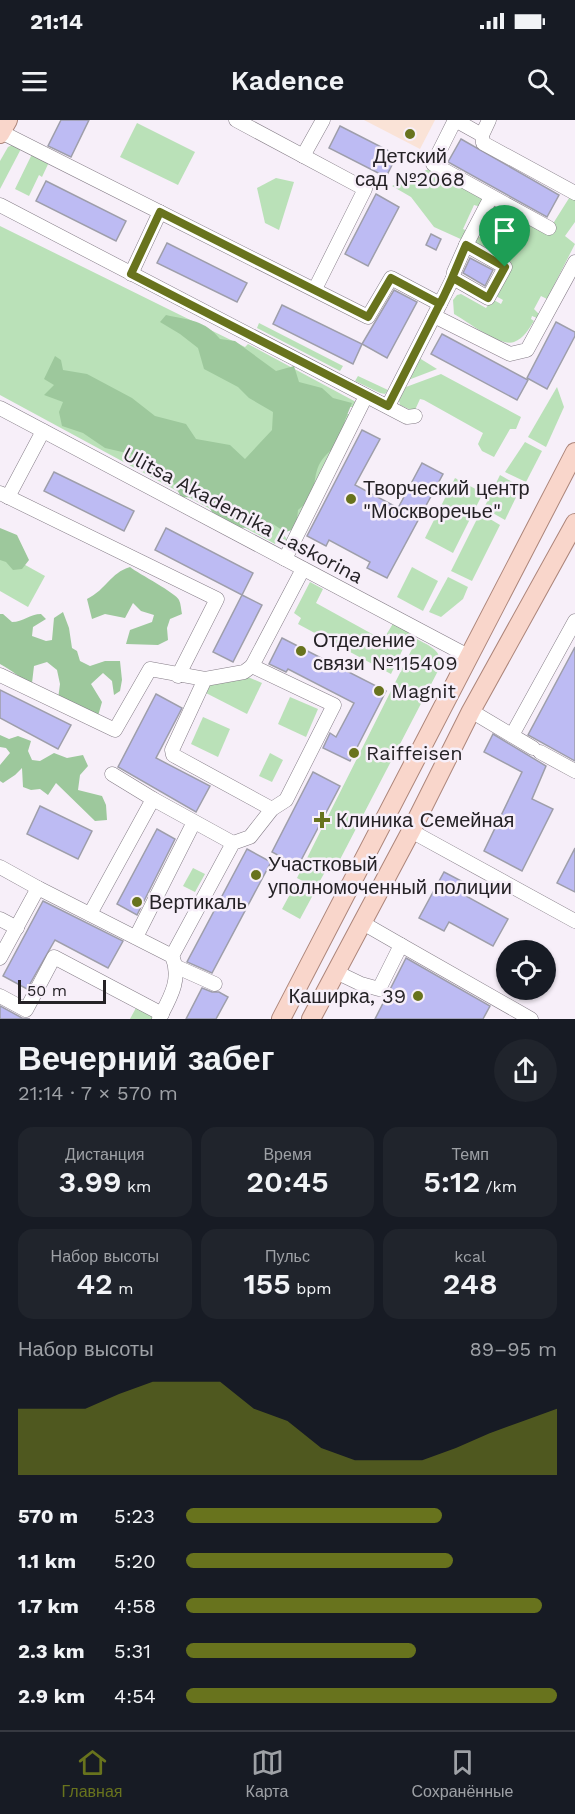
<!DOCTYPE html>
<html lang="ru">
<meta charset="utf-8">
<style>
body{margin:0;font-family:"Work Sans",sans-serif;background:#20242c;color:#f1f3f6;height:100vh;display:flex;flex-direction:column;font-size:22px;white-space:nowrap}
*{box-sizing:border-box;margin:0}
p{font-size:20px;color:#9ea1a6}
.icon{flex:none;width:33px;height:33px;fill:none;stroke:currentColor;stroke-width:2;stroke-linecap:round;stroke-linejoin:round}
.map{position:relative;height:899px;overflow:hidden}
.details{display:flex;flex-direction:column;background:#171b24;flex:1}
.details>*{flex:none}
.tools{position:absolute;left:496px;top:820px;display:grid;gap:12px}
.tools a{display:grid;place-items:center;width:60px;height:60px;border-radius:50%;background:#171b24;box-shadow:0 2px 4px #0004;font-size:30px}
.scale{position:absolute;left:18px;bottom:15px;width:88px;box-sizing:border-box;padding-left:6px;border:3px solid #252226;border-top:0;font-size:16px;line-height:21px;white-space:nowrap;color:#252226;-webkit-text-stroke:4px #f7eff9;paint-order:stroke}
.pin{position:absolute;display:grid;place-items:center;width:51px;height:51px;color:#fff;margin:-62px -26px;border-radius:50% 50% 50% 0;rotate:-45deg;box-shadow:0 0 6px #0007}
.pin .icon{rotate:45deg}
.round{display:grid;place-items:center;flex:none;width:63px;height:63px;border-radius:32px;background:#20242c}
.overview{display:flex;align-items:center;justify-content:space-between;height:102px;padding:0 18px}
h1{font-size:33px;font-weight:600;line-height:45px}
.stats{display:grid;grid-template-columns:repeat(3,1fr);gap:9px;height:102px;padding:6px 18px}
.stats div{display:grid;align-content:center;border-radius:15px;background:#20242c;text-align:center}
.stats b{font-size:30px;font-weight:600}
.stats small{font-size:16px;font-weight:400}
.stats p{font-size:16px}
.chart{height:168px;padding:12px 18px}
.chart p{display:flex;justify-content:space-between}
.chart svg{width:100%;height:108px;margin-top:6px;fill:#68731d;opacity:.7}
ul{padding:0 18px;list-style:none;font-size:20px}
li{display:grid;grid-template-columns:96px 72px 1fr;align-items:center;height:45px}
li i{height:15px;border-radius:8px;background:#68731d}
.status{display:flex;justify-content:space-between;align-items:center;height:42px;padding:0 30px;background:#171b24;direction:ltr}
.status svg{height:16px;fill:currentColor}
header{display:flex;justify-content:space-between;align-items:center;height:78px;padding:0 18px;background:#171b24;font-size:27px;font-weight:600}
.dock{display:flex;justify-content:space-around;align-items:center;height:84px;border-top:2px solid #363941;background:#171b24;font-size:16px;color:#9ea1a6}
.dock a{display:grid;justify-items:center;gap:3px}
.dock .selected{color:#68731d}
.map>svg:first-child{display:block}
</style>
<div class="status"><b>21:14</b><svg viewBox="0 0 49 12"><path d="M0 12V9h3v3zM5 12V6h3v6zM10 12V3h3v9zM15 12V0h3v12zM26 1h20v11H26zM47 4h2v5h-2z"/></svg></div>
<header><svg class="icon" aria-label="menu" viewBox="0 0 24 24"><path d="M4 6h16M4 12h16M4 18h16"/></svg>Kadence<svg class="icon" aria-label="search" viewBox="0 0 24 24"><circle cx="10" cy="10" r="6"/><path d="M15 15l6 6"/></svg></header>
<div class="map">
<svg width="575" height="899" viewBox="0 0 575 899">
<rect width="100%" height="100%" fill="#f7eff9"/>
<polygon fill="#fae3d7" points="364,0 435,0 420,29"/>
<g fill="#bae1b8">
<polygon points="137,3 195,32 178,65 120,37"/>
<polygon points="14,24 22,27 0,69 0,41 8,27"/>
<polygon points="33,32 50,40 42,57 39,55 29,76 15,69"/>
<polygon points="433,47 486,77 481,87 474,85 463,109 470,112 465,121 434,107 411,77 392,66"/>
<polygon points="276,58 294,62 279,110 265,103 257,68"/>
<path d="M571,75L575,77V102L565,116L575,124L547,179L541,176L534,189L539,194L537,198L532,196L531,199L534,201C529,209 524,218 514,222C500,227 468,202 454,194L453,180L457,175L461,174L486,188L492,179L501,184L503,180L494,175L511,144L472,123L475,115L484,119L489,109L484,105L493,80L549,110Z"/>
<polygon points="0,106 245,227 248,224 356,282 353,287 348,287 345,294 352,294 293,411 287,403 282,412 288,421 279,417 275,424 0,275"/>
<polygon points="259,203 343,246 340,251 257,208"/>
<polygon points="416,236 437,249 403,262"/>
<polygon points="441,254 521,297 516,309 510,309 494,337 482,331 478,324 483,313 424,280 420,279 415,290 411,290 400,285 399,280 406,267"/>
<polygon points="358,256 388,270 385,274 380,273 355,261"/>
<polygon points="557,267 564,287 546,327 528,317"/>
<polygon points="525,322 542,331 526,362 505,352"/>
<polygon points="500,355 521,367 505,400 484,388"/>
<polygon points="455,358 483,373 453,433 425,418"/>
<polygon points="480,393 500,405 472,461 451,451"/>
<polygon points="0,431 45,456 28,487 0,471"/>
<polygon points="412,447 438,461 423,491 397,477"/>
<polygon points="448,457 468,467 463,479 441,497 429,492"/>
<polygon points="310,462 323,469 316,483 383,520 394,502 411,512 391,554 298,504 301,498 294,493"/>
<path d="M417,519C429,526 443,530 440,547L333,753L326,750L316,768L297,758Z"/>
<polygon points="248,557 262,563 247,594 204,572 209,563"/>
<polygon points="290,577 318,589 306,617 278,604"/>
<polygon points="203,597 230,609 218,637 191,624"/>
<polygon points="270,633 283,640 272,662 259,656"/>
<polygon points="193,748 205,754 195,772 183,766"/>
<polygon points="296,763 314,773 300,799 282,789"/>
<polygon points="137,886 155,895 153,899 130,899"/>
</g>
<g fill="#9dc89c">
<path d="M166,195C189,200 205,200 220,219L235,221L276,251L294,246L299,262L322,268L333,278L352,283L345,300L341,323C316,340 316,348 313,377L298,390L296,409L285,412L273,404H266L261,407L238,408L212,392L204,378L181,377L173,362L152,351L131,334L105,328L83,313L62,306L59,292L63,282L44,275L54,265L44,259L55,236L61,240L63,250L87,254L132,278L155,296L186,304L196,319L230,325L245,339L272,310L273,292L249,278L238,267L204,249L198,228L180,214L160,202Z"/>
<polygon points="0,408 17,415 29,440 22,449 13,450 6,442 0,440"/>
<path d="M130,447C139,454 176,473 179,480C181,484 181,490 182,494L170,499L167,508L168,520L158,525L126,524L130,510L152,502L154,495L141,491L133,483L125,498L105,494L92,499L87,479C107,469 110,453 130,447Z"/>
<path d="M63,492L69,508L72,528L77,531L80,541L90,546L105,541H120L122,560L120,571L114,575L112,561L103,553L91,564L102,582L98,596L58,579L60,564L57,550L47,542L34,546L32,563C20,559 12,550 0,544V494H3L12,502C23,502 30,494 41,494L46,499L33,507L32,516L46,521L52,520L54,498Z"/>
<polygon points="0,615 9,619 18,616 31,621 28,631 32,640 40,641 54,633 67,638 83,635 88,646 80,655 78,670 102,676 106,685 107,700 95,701 56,663 48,675 40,669 31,670 23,667 22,648 15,655 3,663 0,661 0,645 10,633 6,628 0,627"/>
</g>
<g fill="#bdbbf3" stroke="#9e9eaa" stroke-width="1.5">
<polygon points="61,0 89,0 71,37 48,26"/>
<polygon points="340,6 397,35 386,57 329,28"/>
<polygon points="461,19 559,75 547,97 448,42"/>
<polygon points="46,61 126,101 116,121 36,81"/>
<polygon points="376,74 399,87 368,146 345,134"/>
<polygon points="431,114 441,119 436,130 426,125"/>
<polygon points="167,123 247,163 237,182 157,143"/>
<polygon points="470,138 493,150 485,166 463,153"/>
<polygon points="394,170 417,182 387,238 362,224"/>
<polygon points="282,185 362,224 353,244 273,204"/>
<polygon points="556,202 575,212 575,216 547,269 527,258"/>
<polygon points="442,214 528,260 517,280 431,234"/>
<polygon points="362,310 380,319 355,365 398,388 422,343 443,354 387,458 367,448 370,442 329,420 326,426 307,416"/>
<polygon points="54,352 134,391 124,411 44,371"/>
<polygon points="166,408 253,453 242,475 155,430"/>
<polygon points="242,475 262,485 233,542 213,532"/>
<polygon points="282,518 386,571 350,641 323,628 330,613 336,617 354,583 288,549 286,552 269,544"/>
<polygon points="575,527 575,641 528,615"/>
<polygon points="0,570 71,605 58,629 0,598"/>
<polygon points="156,574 182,588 156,638 210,666 196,692 118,647"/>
<polygon points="493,614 546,646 532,679 553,689 522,751 484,731 522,652 484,632"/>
<polygon points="313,652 340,666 298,746 272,732"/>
<polygon points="40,686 92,711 78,739 27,714"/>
<polygon points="157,709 175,719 137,795 117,784"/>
<polygon points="575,728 575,772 557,763"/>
<polygon points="247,729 271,742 212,853 187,842"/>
<polygon points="444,752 469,765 464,775 508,799 493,826 449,802 444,811 419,798"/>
<polygon points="43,781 123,821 108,848 55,820 27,869 3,856"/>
<polygon points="406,838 490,886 483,899 375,899"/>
<polygon points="202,868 212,872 219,872 228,877 216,899 186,899"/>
<polygon points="0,886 22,898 30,899 0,899"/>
</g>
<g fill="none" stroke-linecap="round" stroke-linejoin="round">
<defs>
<g id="minor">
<polyline points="236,0 365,69 315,169"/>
<polyline points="1,12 368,197 391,158 440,184 388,286"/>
<polyline points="482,15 489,0"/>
<polyline points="303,36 323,0"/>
<polyline points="0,85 407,297 415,296"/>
<polyline points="549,108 433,44 455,0 482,15 483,23 575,73"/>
<polyline points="131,154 160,92"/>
<polyline points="453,158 488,178 505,147 466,125"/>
<polyline points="440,184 453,158 454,152 466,125 491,77"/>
<polyline points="434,196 510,234 527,230 575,142"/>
<polyline points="0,288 468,536"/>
<polyline points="0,373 217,479 178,556"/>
<polyline points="8,377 43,311"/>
<polyline points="285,439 366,276"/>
<polyline points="252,546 244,552 205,559 172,630 173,635 272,689"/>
<polyline points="0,555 115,610 150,549 205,559"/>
<polyline points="471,591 533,628"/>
<polyline points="512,615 575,501"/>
<polyline points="540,632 575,651"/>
<polyline points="112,654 153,679"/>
<polyline points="411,711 575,801"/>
<polyline points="0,747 38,768"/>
<polyline points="90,794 153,679 233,723"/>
<polyline points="0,799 17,808"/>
<polyline points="136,817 194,702"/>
<polyline points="401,825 531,899"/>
<polyline points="0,838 38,768 172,836 233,723 250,717 272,689 286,680 334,585 252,546 303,449"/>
<polyline points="177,847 215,864"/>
<polyline points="336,852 361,864 379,869 401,825 361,802"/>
<polyline points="0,876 26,890 54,837 162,894"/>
<path d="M159,899C170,878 182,859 172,836"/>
</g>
<g id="major">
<polyline points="0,14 8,0"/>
<polyline points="281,899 575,332"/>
<polyline points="311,899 411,711 471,591 575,403"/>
</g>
</defs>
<use href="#minor" stroke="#857d87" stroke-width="15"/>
<use href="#major" stroke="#ac857a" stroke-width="20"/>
<use href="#minor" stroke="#fff" stroke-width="14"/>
<use href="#major" stroke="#f9d6cb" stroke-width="18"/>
</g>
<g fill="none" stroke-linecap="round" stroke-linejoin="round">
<defs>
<path id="route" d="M505,147L488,178L453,158L388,286L131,154L160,92L368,197L391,158L440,184C450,165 457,145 466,125L505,147"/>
</defs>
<use href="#route" stroke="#fff" stroke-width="12"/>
<use href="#route" stroke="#68731d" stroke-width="8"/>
</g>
<g fill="#68731d" stroke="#f7eff9" stroke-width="2">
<circle cx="410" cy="14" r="6"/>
<circle cx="351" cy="379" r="6"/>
<circle cx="301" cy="531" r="6"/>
<circle cx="379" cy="571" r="6"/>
<circle cx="354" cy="633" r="6"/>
<path d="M319 691h6v6h6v6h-6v6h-6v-6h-6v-6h6z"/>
<circle cx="256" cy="755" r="6"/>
<circle cx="137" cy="782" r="6"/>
<circle cx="418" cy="876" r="6"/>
</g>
<g text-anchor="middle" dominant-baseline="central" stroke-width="5" stroke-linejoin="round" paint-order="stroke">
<g font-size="20" fill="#252226" stroke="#f7eff9" text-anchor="start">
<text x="410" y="36" text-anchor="middle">Детский<tspan x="410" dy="23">сад №2068</tspan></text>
<text x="363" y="368">Творческий центр<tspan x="363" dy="23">"Москворечье"</tspan></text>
<text x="313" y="520">Отделение<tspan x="313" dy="23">связи №115409</tspan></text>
<text x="391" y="571">Magnit</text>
<text x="366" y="633">Raiffeisen</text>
<text x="336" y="700">Клиника Семейная</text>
<text x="268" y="744">Участковый<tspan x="268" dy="23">уполномоченный полиции</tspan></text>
<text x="149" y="782">Вертикаль</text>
<text x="406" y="876" text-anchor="end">Каширка, 39</text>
</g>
<g font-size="20" fill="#252226" stroke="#f7eff9">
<text transform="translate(243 395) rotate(28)">Ulitsa Akademika Laskorina</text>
</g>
</g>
</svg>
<div class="tools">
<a><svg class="icon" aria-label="locate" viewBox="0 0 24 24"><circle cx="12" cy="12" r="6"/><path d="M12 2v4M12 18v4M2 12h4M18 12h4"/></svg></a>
</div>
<div class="scale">50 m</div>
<div class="pin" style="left:505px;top:147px;background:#1e9e55"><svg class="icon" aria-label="arrive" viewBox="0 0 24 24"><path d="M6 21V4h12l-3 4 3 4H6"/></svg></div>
</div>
<section class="details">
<div class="overview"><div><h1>Вечерний забег</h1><p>21:14 · 7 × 570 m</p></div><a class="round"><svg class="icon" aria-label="share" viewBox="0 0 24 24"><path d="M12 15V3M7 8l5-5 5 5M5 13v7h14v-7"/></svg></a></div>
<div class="stats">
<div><p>Дистанция</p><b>3.99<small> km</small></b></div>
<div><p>Время</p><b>20:45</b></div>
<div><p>Темп</p><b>5:12<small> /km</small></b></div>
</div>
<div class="stats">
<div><p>Набор высоты</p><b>42<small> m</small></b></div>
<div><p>Пульс</p><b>155<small> bpm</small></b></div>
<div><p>kcal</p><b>248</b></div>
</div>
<div class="chart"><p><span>Набор высоты</span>89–95 m</p>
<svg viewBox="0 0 160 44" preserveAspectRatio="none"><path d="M0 44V17L10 17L20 17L30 11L40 6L50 6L60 6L70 17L80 22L90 33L100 38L110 38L120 38L130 33L140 27L150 22L160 17V44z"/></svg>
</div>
<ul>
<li><b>570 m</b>5:23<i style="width:69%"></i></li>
<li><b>1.1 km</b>5:20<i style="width:72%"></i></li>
<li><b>1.7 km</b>4:58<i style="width:96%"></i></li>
<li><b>2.3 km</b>5:31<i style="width:62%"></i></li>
<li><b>2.9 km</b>4:54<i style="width:100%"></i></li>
</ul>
</section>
<nav class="dock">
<a class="selected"><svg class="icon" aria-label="home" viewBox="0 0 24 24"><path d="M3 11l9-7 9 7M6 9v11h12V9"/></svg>Главная</a>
<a><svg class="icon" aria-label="map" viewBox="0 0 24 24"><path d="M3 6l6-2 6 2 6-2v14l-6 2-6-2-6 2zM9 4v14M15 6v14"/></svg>Карта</a>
<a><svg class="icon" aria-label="saved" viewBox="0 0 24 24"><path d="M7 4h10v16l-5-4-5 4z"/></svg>Сохранённые</a>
</nav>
